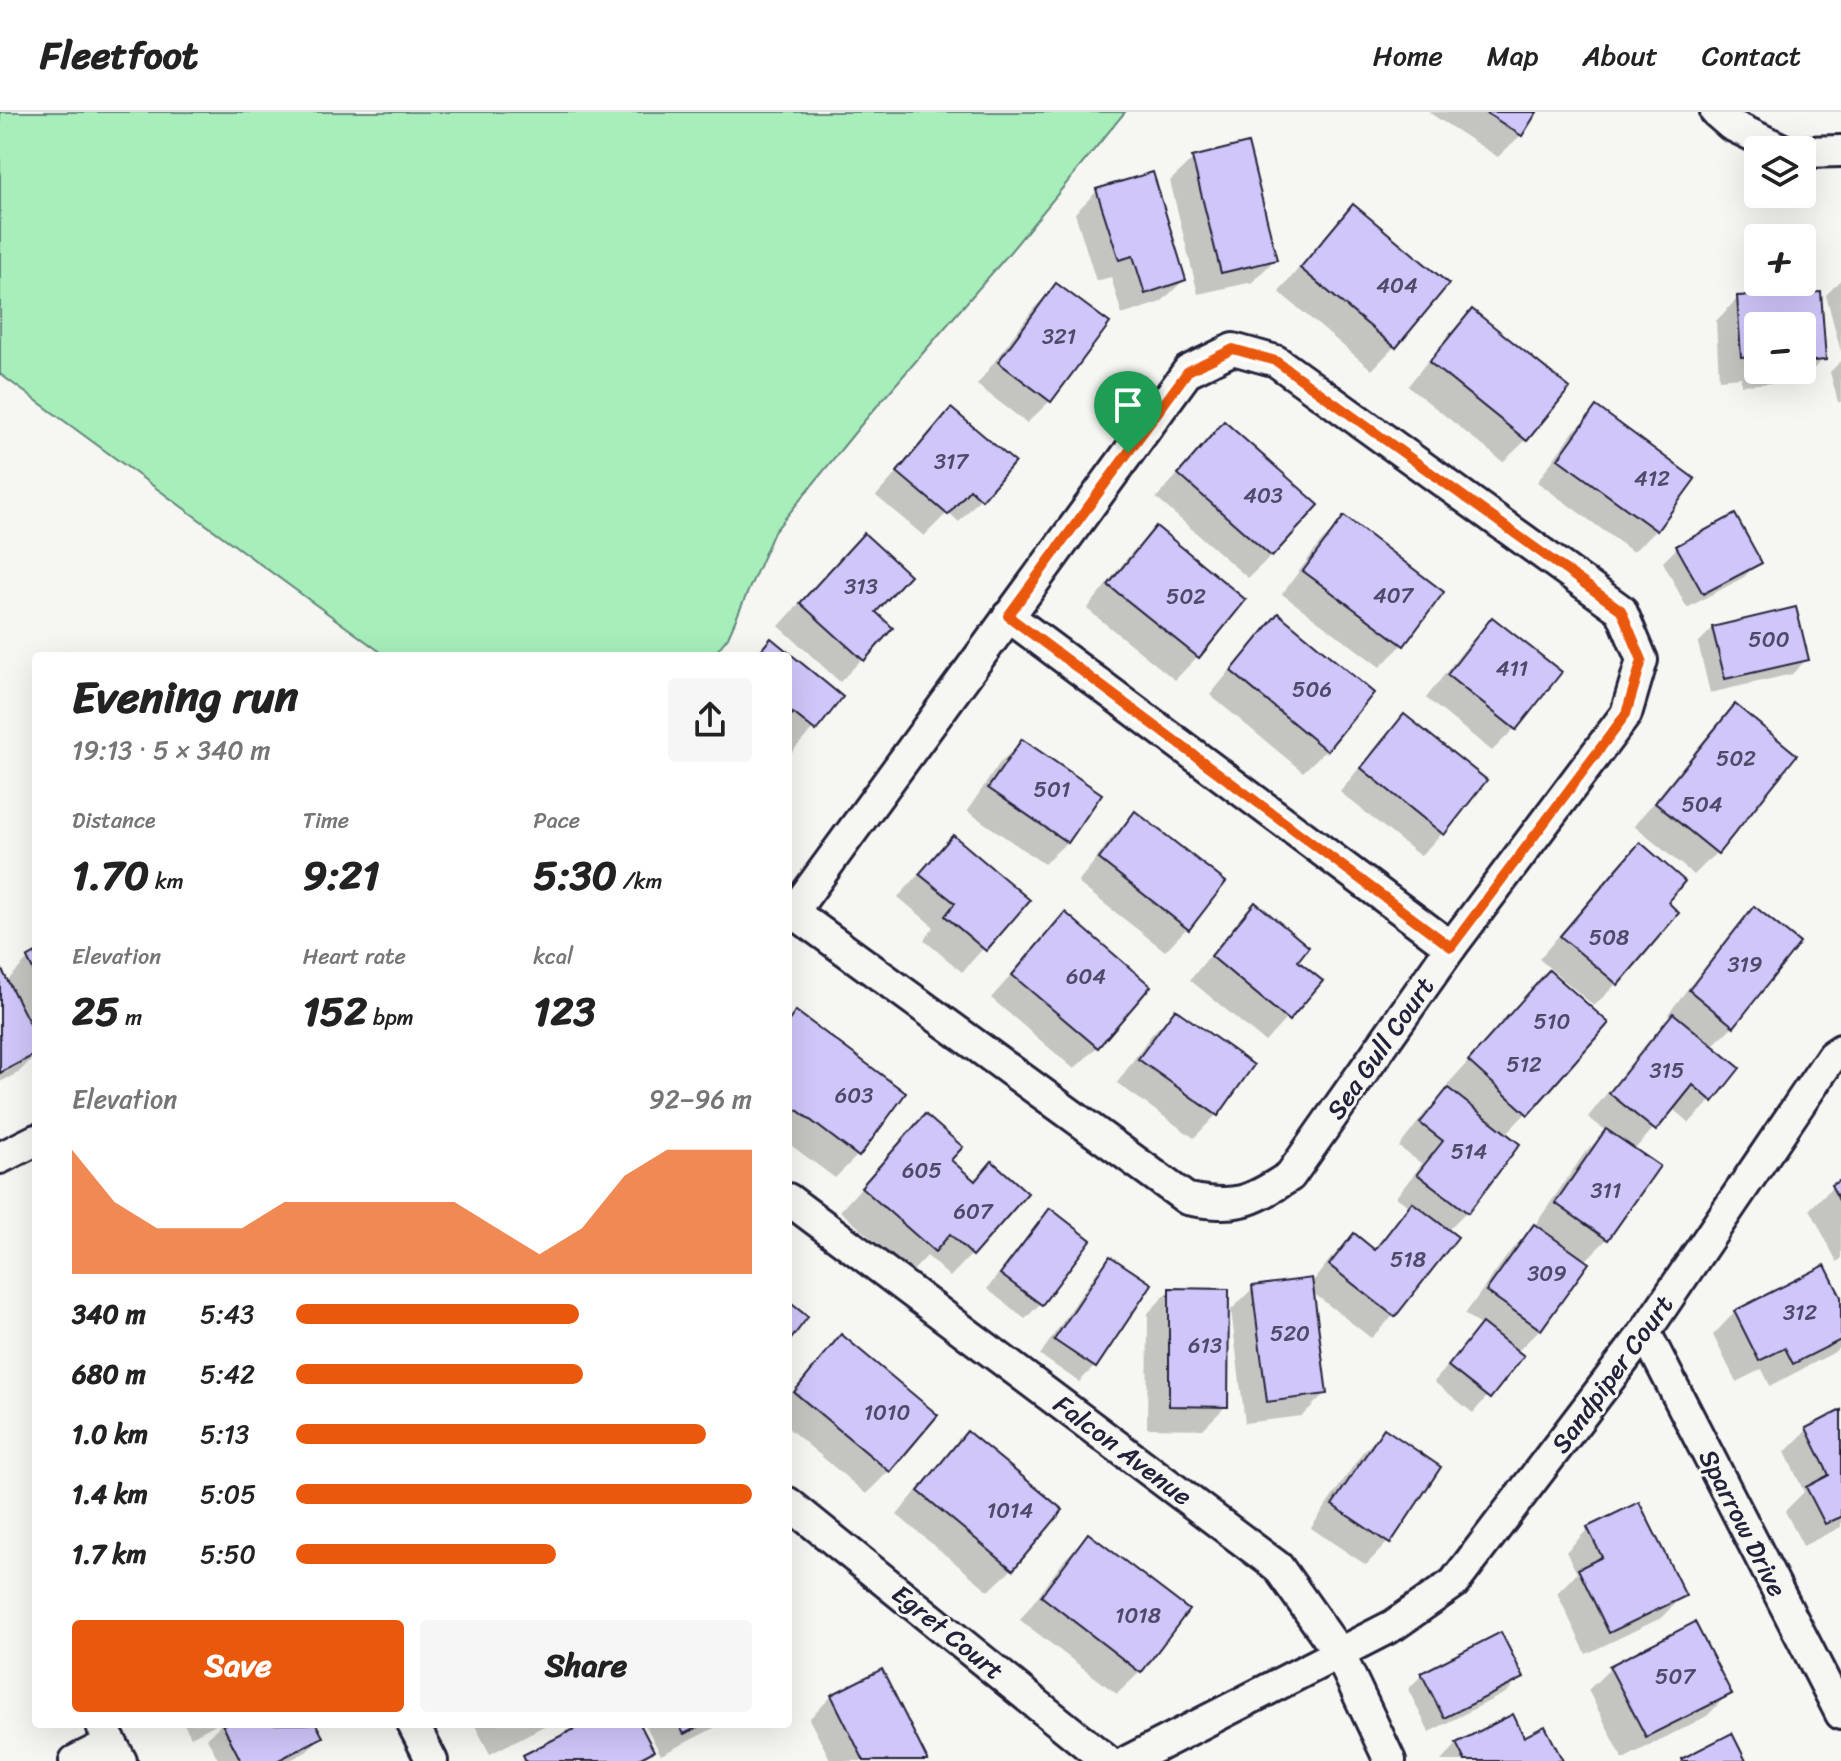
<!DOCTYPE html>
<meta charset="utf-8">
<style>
body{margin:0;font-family:Sriracha,sans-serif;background:#f6f6f6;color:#222;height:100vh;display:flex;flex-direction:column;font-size:30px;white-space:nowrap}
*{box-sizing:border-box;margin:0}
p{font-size:26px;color:#767676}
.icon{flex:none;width:44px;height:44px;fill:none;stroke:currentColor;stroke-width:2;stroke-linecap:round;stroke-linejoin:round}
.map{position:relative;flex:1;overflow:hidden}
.panel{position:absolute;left:32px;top:540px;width:760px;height:1076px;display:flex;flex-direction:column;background:#fff;border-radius:8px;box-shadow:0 8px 32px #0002}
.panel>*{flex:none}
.fabs{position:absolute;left:1744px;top:24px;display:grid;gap:16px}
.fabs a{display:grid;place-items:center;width:72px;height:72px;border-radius:8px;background:#fff;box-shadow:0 8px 32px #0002;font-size:40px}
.pin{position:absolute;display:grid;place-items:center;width:68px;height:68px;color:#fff;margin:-82px -34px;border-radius:50% 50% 50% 0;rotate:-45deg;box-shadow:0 0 8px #0007}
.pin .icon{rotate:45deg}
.round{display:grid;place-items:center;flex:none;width:84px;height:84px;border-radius:8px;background:#f6f6f6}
.head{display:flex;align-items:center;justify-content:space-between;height:136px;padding:0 40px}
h1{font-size:44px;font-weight:800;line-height:60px}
.metrics{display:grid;grid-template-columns:repeat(3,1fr);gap:12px;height:136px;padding:8px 40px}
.metrics div{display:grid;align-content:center}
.metrics b{font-size:40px;font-weight:800}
.metrics small{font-size:22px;font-weight:400}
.metrics p{font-size:22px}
.chart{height:224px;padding:16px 40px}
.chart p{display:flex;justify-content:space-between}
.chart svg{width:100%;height:144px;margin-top:8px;fill:#ea580c;opacity:.7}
.action{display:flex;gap:16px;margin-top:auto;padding:16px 40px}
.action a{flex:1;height:92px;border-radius:8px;background:#ea580c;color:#fff;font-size:32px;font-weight:800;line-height:92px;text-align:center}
.action a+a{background:#f6f6f6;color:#222}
ul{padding:0 40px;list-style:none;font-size:26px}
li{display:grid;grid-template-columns:128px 96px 1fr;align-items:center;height:60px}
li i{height:20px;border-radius:10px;background:#ea580c}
header{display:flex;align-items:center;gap:48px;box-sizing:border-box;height:112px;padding:0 40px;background:#fff;border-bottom:2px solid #e0e0e0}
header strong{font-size:38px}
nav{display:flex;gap:44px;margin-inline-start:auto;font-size:28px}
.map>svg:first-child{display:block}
</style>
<header>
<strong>Fleetfoot</strong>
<nav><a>Home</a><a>Map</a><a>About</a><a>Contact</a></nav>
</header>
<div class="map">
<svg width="1841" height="1649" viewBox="0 0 1841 1649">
<rect width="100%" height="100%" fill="#f6f6f2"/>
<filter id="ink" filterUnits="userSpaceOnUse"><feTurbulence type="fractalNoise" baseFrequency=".0125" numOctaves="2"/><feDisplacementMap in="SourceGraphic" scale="16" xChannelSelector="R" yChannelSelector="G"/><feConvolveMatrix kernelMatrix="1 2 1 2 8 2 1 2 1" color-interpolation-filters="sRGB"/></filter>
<g filter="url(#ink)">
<polygon fill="#a7eebb" stroke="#64887b" stroke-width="2" points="0,0 1125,0 1005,146 865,308 774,420 728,525 713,544 386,544 0,262"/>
<g fill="#0003" fill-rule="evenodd">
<polygon points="1428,0 1535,0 1521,23 1498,45"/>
<polygon points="1193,47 1275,147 1253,170 1198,182 1170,69"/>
<polygon points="1097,79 1184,168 1161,190 1122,203 1111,165 1096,169 1075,101"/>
<polygon points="1353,95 1447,172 1394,235 1372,258 1279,180 1331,117"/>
<polygon points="1841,168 1841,240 1826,183"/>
<polygon points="1056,174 1050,289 1027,311 977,273 1034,196"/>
<path d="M1819,182L1823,247L1801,270L1741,273V265L1719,267L1716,209L1738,186ZM1758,214H1802V258H1758Z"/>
<polygon points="1472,200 1526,328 1503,350 1408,274 1449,222"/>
<polygon points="1841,249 1841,290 1838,290 1830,260"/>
<polygon points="1597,297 1656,418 1633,440 1537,370 1574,319"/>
<polygon points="951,299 1012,351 959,410 948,400 924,424 876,384"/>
<polygon points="1224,312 1271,444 1248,466 1156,386"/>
<polygon points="1344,407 1441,480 1402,533 1380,555 1282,482 1321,430"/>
<polygon points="1156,417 1243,488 1197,545 1175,568 1087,497 1133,439"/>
<polygon points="1678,435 1759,450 1744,465 1687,496 1663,450"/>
<polygon points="841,446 873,500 862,547 840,570 779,514"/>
<polygon points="1278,504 1326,638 1303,660 1210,583 1256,527"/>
<polygon points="1493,507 1514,617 1492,639 1426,586 1470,530"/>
<polygon points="1713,516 1807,547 1792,562 1710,581 1698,531"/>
<polygon points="771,528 840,586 792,640 788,637 788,544 756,544"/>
<polygon points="1735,595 1717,740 1694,763 1634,714 1712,618"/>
<polygon points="1404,605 1443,721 1420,744 1340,680 1382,627"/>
<polygon points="1022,629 1067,730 1044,752 967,699 999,652"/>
<polygon points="1136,702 1187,816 1165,839 1078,771 1113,724"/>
<polygon points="953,725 1027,788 962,860 924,828 934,815 898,785"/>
<polygon points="1640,733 1616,872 1594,894 1539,847 1617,755"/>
<polygon points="1255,793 1295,849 1320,869 1265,930 1190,868 1232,816"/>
<polygon points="1754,797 1733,914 1711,935 1712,988 1689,1011 1672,996 1634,1038 1657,1054 1607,1127 1584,1150 1540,1217 1516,1241 1521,1245 1473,1301 1434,1270 1481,1214 1465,1202 1512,1137 1533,1116 1584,1042 1606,1019 1588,1005 1650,927 1672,905 1668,902 1732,820"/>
<polygon points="1065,803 1097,935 1074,957 991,886"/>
<polygon points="36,843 36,943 18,961 0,970 0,858 6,870 28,847"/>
<polygon points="1549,860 1526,1001 1505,1023 1466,1100 1447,1119 1455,1126 1393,1204 1371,1226 1312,1180 1325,1281 1302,1304 1245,1311 1231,1198 1253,1176 1311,1172 1331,1146 1354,1124 1372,1138 1410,1095 1396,1085 1422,1052 1399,1035 1425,1001 1450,976 1447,973"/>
<polygon points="1175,899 1251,954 1216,1003 1194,1026 1117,971 1152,922"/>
<polygon points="796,901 857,1044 835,1066 788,1031 788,910"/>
<polygon points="925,1005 948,1048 972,1142 950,1165 927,1144 911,1161 840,1099"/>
<polygon points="1841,1070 1841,1147 1837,1150 1810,1097 1832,1075"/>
<polygon points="1050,1099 1088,1129 1040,1192 1025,1207 987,1177 1035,1114"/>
<polygon points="1110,1146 1150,1173 1094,1255 1079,1270 1040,1243 1096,1161"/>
<polygon points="1170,1178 1226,1294 1203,1317 1147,1316 1148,1201"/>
<polygon points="1841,1189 1841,1234 1833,1241 1770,1274 1762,1257 1736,1270 1713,1223 1735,1200"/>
<polygon points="841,1225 935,1303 889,1359 866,1382 788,1316 788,1285"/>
<polygon points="1841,1301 1841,1415 1803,1434 1785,1399 1804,1380 1785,1340 1807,1318"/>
<polygon points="1384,1319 1388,1430 1366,1453 1311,1416 1362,1341"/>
<polygon points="968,1321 1012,1457 989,1479 897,1403 945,1344"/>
<polygon points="1588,1417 1683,1483 1661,1506 1586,1542 1557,1481 1577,1461 1566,1440"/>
<polygon points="1088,1423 1140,1560 1117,1582 1020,1508 1066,1446"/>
<polygon points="1611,1556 1729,1581 1707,1604 1623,1647 1588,1578"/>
<polygon points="1422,1563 1521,1565 1507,1580 1429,1620 1408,1577"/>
<polygon points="832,1584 926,1649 831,1649 809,1607"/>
<polygon points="184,1612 216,1612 191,1625"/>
<polygon points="221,1612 314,1612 321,1625 306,1640 288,1649 219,1649 207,1626"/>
<polygon points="474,1612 548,1612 490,1642"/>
<polygon points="589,1612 638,1612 652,1639 641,1649 520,1649"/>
<polygon points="645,1612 722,1612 661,1643"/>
<polygon points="1523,1627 1561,1649 1441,1649 1457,1632"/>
</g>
<g fill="#d0c6f9" stroke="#22223b" stroke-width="2">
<polygon points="1485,0 1537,0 1522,24"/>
<polygon points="1248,31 1277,148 1221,161 1192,45"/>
<polygon points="1153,60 1186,168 1145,182 1133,144 1119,148 1096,77"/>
<polygon points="1353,92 1449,172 1396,236 1300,156"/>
<polygon points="1056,171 1110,211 1051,290 998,250"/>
<polygon points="1821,180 1826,248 1802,250 1802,214 1758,214 1758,244 1741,245 1737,184"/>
<polygon points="1472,197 1570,276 1527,329 1429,250"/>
<polygon points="1596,294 1695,367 1657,419 1558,347"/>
<polygon points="951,296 1015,350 982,388 970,377 948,403 897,360"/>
<polygon points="1224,309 1319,393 1272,445 1178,362"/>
<polygon points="1735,402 1762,451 1703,482 1676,434"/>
<polygon points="1344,404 1444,480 1404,534 1303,459"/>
<polygon points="1156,414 1246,488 1199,546 1108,473"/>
<polygon points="864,421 910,463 876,500 893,516 864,549 800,491"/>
<polygon points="1796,495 1809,548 1725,567 1712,515"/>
<polygon points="1278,501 1374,581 1327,639 1231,559"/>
<polygon points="1492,505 1562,560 1516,618 1447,563"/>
<polygon points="771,526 843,585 816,619 793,601 788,608 788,544 756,544"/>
<polygon points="1735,592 1797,643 1718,742 1655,691"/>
<polygon points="1404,602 1487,668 1444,723 1361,656"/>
<polygon points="1022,627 1102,682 1068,731 988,676"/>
<polygon points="1135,699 1226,770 1189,818 1099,747"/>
<polygon points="953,723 1030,788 986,839 945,804 955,791 919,762"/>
<polygon points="1640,730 1685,769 1668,790 1679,801 1618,873 1560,824"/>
<polygon points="1255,790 1309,835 1298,849 1323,869 1289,909 1211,844"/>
<polygon points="1754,794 1800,831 1734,915 1689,878"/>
<polygon points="1065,800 1151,874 1098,936 1012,863"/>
<polygon points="36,841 36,864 27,846"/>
<polygon points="0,854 36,924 36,942 0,961"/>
<polygon points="1549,858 1609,911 1528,1003 1468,949"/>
<polygon points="1175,897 1254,953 1218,1004 1138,947"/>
<polygon points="796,899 906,981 859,1045 788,991 788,910"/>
<polygon points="1673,901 1740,956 1713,990 1693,973 1656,1019 1609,981"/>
<polygon points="1448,976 1520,1032 1468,1101 1417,1062 1443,1029 1420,1011"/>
<polygon points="925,1002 963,1035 951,1048 975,1069 992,1049 1028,1081 973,1144 950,1122 935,1140 861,1075"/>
<polygon points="1606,1017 1660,1054 1608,1128 1555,1091"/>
<polygon points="1841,1068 1841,1092 1831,1073"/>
<polygon points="1412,1090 1458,1125 1395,1205 1329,1153 1354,1121 1375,1138"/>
<polygon points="1050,1096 1091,1128 1042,1193 1000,1162"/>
<polygon points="1534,1112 1589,1151 1541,1218 1486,1179"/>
<polygon points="1110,1144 1152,1172 1096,1256 1054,1228"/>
<polygon points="1825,1153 1841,1185 1841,1228 1793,1252 1785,1236 1759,1249 1734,1199"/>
<polygon points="1312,1166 1327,1282 1267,1290 1252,1174"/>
<polygon points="1169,1176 1229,1177 1228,1295 1169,1294"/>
<polygon points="788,1189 808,1205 788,1231"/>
<polygon points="1482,1211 1524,1244 1490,1287 1448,1254"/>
<polygon points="841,1222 938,1303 890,1360 794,1280"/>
<polygon points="1841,1298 1841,1405 1825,1412 1806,1375 1829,1363 1806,1316"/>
<polygon points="1384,1316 1441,1355 1390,1432 1332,1393"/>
<polygon points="967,1319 1063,1398 1013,1458 918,1379"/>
<polygon points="1639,1390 1686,1484 1609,1521 1578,1457 1602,1445 1587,1415"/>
<polygon points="1088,1421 1189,1498 1141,1561 1041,1484"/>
<polygon points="1695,1510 1732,1582 1646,1625 1609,1554"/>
<polygon points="1501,1520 1524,1566 1444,1606 1421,1561"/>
<polygon points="882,1557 928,1649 864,1649 831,1583"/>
<polygon points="1513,1602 1524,1625 1545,1614 1563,1649 1465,1649 1456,1631"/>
<polygon points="222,1612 316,1612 323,1625 277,1649 241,1649"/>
<polygon points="584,1612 640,1612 654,1639 635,1649 526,1649 523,1643"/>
<polygon points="678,1612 704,1612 684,1622"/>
<polygon points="1732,1621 1746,1649 1682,1649 1681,1647"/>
</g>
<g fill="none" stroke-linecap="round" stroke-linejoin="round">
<defs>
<g id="minor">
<polyline points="1716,0 1731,13 1783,38"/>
<polyline points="1802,40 1841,39"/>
<polyline points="1008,504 1451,835"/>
<path d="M788,807L1188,259L1233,237L1276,249L1621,498L1642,548L1626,602L1451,835L1290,1064C1249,1091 1236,1096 1187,1087L793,800"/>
<polyline points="0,1046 36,1028"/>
<polyline points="788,1087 1278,1455 1339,1541 1390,1649"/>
<polyline points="1645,1220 1841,1602"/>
<polyline points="788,1391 1107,1649"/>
<polyline points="101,1612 121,1649"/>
<polyline points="413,1612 432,1649"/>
<polyline points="75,1649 111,1631"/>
<polyline points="1128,1649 1394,1513 1454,1471 1645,1220 1832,944 1841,938"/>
</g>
</defs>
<use href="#minor" stroke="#22223b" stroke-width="36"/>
<use href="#minor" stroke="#f6f6f2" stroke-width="30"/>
</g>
</g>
<g fill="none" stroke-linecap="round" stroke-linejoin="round" filter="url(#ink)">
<defs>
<polygon id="route" points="1233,237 1276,249 1621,498 1642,548 1626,602 1451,835 1008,504 1188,259"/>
</defs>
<use href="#route" stroke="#fff" stroke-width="16"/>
<use href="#route" stroke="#ea580c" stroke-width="10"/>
</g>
<g text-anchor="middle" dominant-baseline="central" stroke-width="6" stroke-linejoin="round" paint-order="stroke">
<g font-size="22" fill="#4e4b6a">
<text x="1397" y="173">404</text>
<text x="1059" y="224">321</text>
<text x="951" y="349">317</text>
<text x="1652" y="366">412</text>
<text x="1263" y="383">403</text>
<text x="861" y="474">313</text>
<text x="1393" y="483">407</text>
<text x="1186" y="484">502</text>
<text x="1769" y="527">500</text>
<text x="1512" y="556">411</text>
<text x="1312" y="577">506</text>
<text x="1736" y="646">502</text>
<text x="1052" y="677">501</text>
<text x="1702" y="692">504</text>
<text x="1609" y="825">508</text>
<text x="1745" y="852">319</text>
<text x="1086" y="864">604</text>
<text x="1552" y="909">510</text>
<text x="1524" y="952">512</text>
<text x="1667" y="958">315</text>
<text x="854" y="983">603</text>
<text x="1469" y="1039">514</text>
<text x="922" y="1058">605</text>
<text x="1606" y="1078">311</text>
<text x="973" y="1099">607</text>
<text x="1408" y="1147">518</text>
<text x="1547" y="1161">309</text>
<text x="1800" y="1200">312</text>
<text x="1290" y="1221">520</text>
<text x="1205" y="1233">613</text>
<text x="887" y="1300">1010</text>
<text x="1010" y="1398">1014</text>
<text x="1138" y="1503">1018</text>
<text x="1675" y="1564">507</text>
</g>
<g font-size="26" fill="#22223b" stroke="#f6f6f2">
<text transform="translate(1380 936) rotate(-55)">Sea Gull Court</text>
<text transform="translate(1612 1262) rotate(-54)">Sandpiper Court</text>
<text transform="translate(1123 1338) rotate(37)">Falcon Avenue</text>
<text transform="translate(1743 1411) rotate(63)">Sparrow Drive</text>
<text transform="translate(948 1520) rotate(39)">Egret Court</text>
</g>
</g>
</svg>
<div class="fabs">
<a><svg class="icon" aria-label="layers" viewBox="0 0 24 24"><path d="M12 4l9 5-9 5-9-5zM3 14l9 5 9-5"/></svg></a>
<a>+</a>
<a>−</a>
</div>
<div class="pin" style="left:1128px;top:341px;background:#1e9e55"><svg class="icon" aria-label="arrive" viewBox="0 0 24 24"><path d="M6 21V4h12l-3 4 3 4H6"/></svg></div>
<section class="panel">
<div class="head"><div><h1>Evening run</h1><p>19:13 · 5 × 340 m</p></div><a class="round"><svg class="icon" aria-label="share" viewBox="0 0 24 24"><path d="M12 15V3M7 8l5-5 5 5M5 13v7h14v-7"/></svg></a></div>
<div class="metrics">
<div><p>Distance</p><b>1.70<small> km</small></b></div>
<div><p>Time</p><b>9:21</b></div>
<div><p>Pace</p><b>5:30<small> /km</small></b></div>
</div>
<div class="metrics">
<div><p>Elevation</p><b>25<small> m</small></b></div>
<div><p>Heart rate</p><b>152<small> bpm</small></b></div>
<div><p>kcal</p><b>123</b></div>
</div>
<div class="chart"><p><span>Elevation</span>92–96 m</p>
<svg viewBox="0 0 160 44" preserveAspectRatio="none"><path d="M0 44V6L10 22L20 30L30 30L40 30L50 22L60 22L70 22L80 22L90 22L100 30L110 38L120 30L130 14L140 6L150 6L160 6V44z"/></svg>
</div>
<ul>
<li><b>340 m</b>5:43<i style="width:62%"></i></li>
<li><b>680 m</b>5:42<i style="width:63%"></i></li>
<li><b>1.0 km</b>5:13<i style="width:90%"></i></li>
<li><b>1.4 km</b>5:05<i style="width:100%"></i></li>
<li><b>1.7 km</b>5:50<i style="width:57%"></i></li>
</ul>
<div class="action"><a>Save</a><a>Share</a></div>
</section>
</div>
